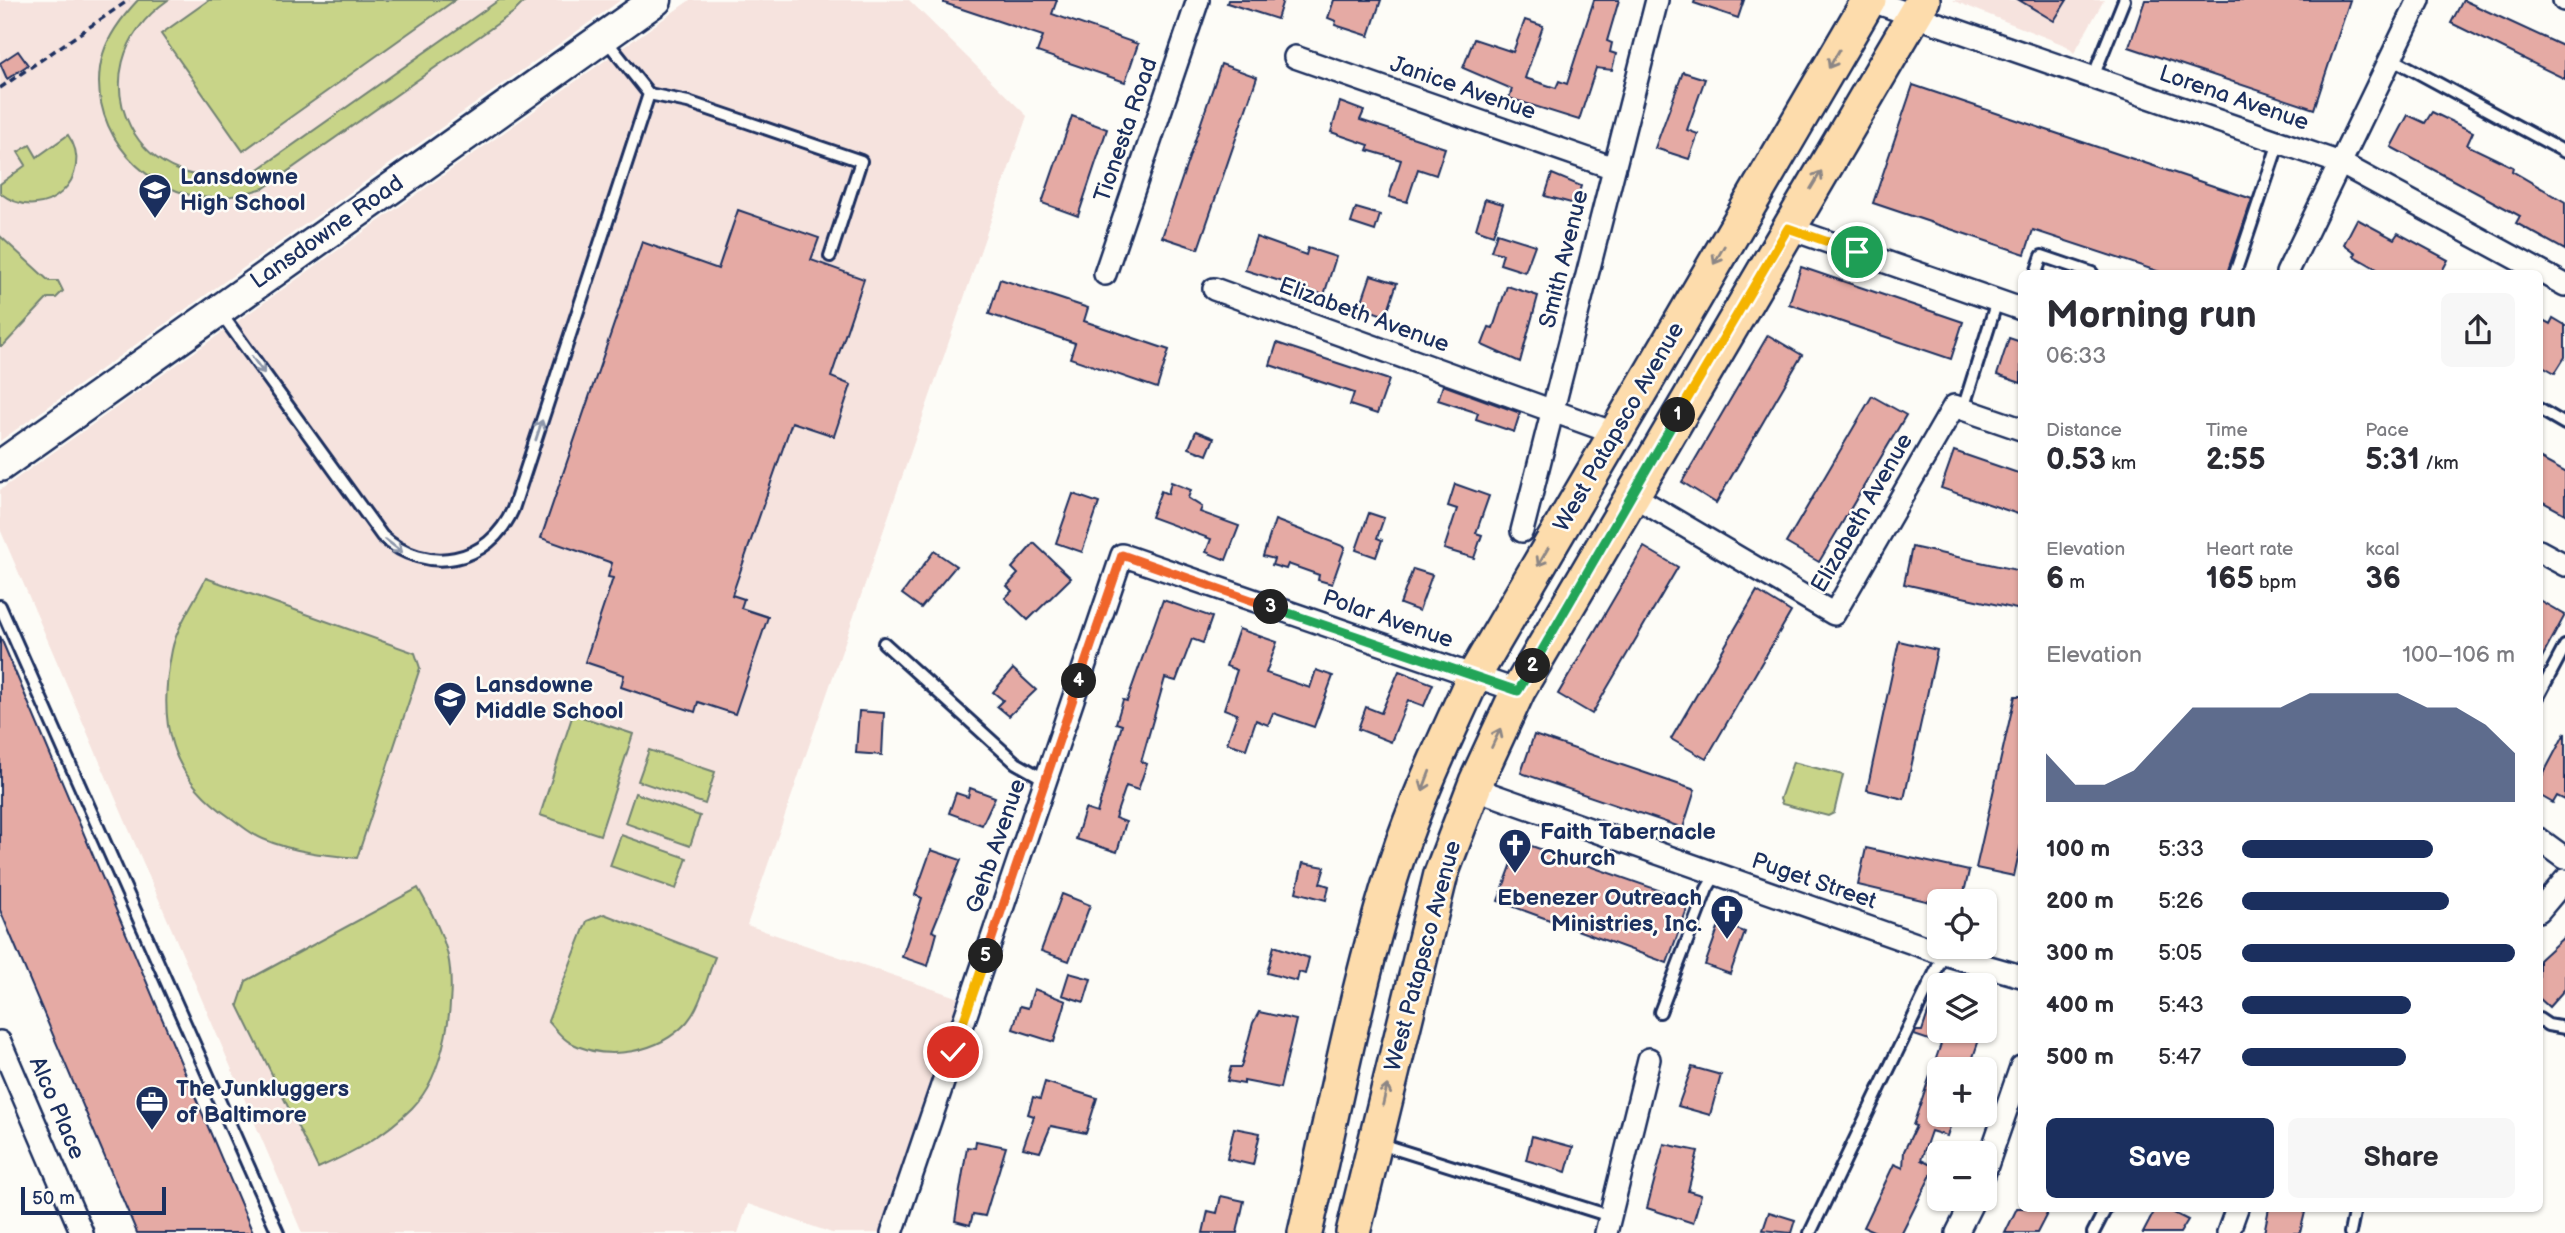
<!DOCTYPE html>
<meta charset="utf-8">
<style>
body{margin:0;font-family:"Balsamiq Sans",sans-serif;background:#f7f7f7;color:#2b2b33;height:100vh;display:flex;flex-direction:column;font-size:26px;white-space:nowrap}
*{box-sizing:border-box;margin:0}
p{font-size:23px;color:#7c7c81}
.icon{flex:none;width:38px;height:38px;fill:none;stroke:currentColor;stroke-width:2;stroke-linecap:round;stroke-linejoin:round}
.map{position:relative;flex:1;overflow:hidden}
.panel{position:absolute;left:2018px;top:270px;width:525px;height:942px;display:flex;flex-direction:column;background:#fff;border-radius:10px;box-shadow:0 2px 5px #0004}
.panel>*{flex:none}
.controls{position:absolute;left:1927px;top:889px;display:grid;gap:14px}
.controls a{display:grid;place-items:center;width:70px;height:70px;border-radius:10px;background:#fff;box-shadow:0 2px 5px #0004;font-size:35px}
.scale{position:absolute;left:21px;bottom:18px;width:145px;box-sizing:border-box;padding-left:7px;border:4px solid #1b2f5e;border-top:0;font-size:19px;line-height:24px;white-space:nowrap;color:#1b2f5e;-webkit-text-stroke:5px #fdfcf7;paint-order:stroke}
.pin{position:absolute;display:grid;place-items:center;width:60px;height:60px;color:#fff;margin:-30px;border:4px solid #fff;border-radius:50%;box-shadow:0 2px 7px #0007}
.km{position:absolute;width:35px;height:35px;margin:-18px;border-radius:50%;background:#222;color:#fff;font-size:19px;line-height:35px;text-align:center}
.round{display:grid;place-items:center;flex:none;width:74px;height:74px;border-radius:10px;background:#f7f7f7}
.headline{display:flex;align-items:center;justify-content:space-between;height:119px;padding:0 28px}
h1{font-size:38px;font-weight:700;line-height:52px}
.metrics{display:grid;grid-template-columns:repeat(3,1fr);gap:10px;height:119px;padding:7px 28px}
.metrics div{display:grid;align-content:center}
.metrics b{font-size:30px;font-weight:700}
.metrics small{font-size:19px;font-weight:400}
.metrics p{font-size:19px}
.chart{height:196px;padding:14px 28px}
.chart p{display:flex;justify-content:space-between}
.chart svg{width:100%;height:126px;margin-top:7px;fill:#1b2f5e;opacity:.7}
.button{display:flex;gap:14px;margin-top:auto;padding:14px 28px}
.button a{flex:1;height:80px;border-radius:10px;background:#1b2f5e;color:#fff;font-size:28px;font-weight:700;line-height:80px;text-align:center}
.button a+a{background:#f7f7f7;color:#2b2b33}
ul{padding:0 28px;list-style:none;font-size:23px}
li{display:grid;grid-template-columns:112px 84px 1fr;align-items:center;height:52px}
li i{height:18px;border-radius:9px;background:#1b2f5e}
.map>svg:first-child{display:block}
</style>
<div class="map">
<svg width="2565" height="1233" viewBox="0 0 2565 1233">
<rect width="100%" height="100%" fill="#fdfcf7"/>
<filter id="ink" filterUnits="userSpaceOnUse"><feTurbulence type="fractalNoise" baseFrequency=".0143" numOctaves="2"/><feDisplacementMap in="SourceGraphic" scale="14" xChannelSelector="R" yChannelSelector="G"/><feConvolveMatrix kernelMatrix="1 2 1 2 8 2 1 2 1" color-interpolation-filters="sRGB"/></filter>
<g filter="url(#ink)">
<g fill="#f6e3de">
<polygon points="0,0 621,0 0,441"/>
<polygon points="690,0 909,0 1027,116 747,925 959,998 881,1233 832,1233 748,1204 738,1233 302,1233 0,529 0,490"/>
<polygon points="1952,0 2104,0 2074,53 2067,46"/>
</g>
<g fill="#c8d488" stroke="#728273" stroke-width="2">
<path d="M138,0H168C67,71 139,209 256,171L499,0H526L514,12L264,188C244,194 222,200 200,197C136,187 84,121 103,54C109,34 124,15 138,0Z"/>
<polygon points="209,0 455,0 243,151 161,34"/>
<path d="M68,135C97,175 45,228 0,193V184L26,165L18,152L30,145L37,157Z"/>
<polygon points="0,236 49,281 58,281 63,291 56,298 48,298 3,346 0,346"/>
<path d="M206,578L415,653L420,668L357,858C325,855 293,852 263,839C252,835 241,825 231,818C169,776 157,723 172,650C177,626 195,600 206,578Z"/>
<polygon points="573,714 633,734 600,835 540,815"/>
<polygon points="649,750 715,772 705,804 638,781"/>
<polygon points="1793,762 1843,775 1834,813 1828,816 1782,804 1780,799"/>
<polygon points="635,793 700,816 690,846 625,823"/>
<polygon points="621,835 687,858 676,889 610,866"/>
<path d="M418,888C430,909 443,933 448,956C457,999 444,1076 412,1108C384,1136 354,1152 318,1168L238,1005L246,981Z"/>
<path d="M604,914L715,957C707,976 701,1006 687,1022C659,1053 607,1062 571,1043C562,1039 555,1028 548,1021L587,921Z"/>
</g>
<g fill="#e5aaa4" stroke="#1b2f5e" stroke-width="2">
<polygon points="944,0 1057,0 1052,14 1138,44 1125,82 1037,52 1043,36 944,3"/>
<polygon points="1228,0 1283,0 1277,19 1227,3"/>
<polygon points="1334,0 1381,0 1369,36 1335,25 1336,21 1328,18"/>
<polygon points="1594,0 1619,0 1607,41 1612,43 1610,52 1616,54 1612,70 1596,68 1579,120 1509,98 1512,89 1463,68 1474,39 1513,52 1525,20 1543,26 1525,78 1556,88 1559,81 1567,84"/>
<polygon points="1695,0 1744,0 1738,18 1694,3"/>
<polygon points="2019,0 2067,0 2054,21"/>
<polygon points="2145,0 2350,0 2314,109 2129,47"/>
<polygon points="2463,0 2565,47 2565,79 2451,23"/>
<polygon points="18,51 28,65 7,79 0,63"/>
<polygon points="1221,64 1257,77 1198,249 1162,237"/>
<polygon points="1683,72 1705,79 1687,130 1698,134 1689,159 1655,148"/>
<polygon points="1913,85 2252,199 2227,273 2163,273 2033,230 2025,254 1873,203"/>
<polygon points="1340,102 1364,111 1360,120 1445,148 1436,175 1418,169 1407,202 1389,197 1401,160 1367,150 1369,145 1331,132"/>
<polygon points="2432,112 2473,132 2467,145 2513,167 2512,171 2565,202 2565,250 2516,223 2520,216 2391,147 2408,115 2425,123"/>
<polygon points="1072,116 1107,129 1078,216 1042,203"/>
<polygon points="1552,174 1581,186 1575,204 1545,196"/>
<polygon points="1485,199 1503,204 1493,235 1476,229"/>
<polygon points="1356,208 1380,215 1375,231 1351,223"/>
<polygon points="738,210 819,238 811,260 864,279 831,377 851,385 834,436 792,422 732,595 744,599 741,608 768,617 735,714 698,702 695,712 621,687 624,675 585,662 613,578 608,577 612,563 541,538 642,242 718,269"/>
<polygon points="2357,219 2394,239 2398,233 2448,260 2441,273 2384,273 2354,256 2356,253 2344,244"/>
<polygon points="1497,233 1535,245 1525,272 1500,264 1503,254 1491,251"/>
<polygon points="1256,237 1306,255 1308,248 1336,257 1324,295 1245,270"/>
<polygon points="1801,267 1963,322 1951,359 1789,304"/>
<polygon points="1371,275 1397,283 1386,316 1360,307"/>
<polygon points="1000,279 1088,308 1084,321 1169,350 1157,388 1070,358 1075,343 989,314"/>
<polygon points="1507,286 1538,296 1520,362 1482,345 1489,327 1493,328"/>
<polygon points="2539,318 2550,324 2553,318 2565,325 2565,357 2555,373 2539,364"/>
<polygon points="1768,335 1802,355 1716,503 1682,482"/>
<polygon points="2009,338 2021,342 2021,383 1997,375"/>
<polygon points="1277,343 1389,380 1377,414 1350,405 1354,393 1270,365"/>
<polygon points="1443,385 1520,413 1514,432 1476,419 1478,413 1438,400"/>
<polygon points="1872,396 1906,415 1819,562 1786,543"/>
<polygon points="1196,431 1214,438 1207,455 1189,448"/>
<polygon points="1954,451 2021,474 2021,515 1941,488"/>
<polygon points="2539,458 2565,472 2565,514 2539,500"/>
<polygon points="1171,482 1191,490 1188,498 1202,507 1200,512 1239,526 1226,560 1206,552 1211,539 1151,517 1161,491 1168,494"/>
<polygon points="1455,484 1489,496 1476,533 1482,535 1474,558 1444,549 1457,509 1448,506"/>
<polygon points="1073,494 1099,503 1082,552 1056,543"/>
<polygon points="1369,513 1384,518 1377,538 1382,540 1376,557 1356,550"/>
<polygon points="1275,520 1345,547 1332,584 1318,580 1319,575 1288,564 1286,569 1272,565 1274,559 1263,556"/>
<polygon points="1034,543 1071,578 1028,620 1005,598 1012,591 1007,586 1018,574 1012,568"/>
<polygon points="1644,547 1678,567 1592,714 1558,694"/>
<polygon points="1912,547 2021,571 2021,610 1904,584"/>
<polygon points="934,551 956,566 921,608 902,594"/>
<polygon points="1413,569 1432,575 1419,611 1400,604"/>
<polygon points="1757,591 1791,612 1706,759 1671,739"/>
<polygon points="1163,600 1212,617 1203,643 1192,639 1176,681 1165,678 1141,762 1147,764 1138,790 1126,786 1115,818 1126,822 1117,852 1076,839 1085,809 1097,813 1122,725 1116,723 1123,700 1127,701"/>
<polygon points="2539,600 2565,615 2539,663"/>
<polygon points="1239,629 1277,642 1266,673 1310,688 1316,670 1333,676 1314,727 1273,713 1268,725 1256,720 1246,749 1227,743 1237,714 1224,709 1237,670 1226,666"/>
<polygon points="0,636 253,1233 137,1233 0,910"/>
<polygon points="1899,641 1937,650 1904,799 1867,790"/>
<polygon points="1013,669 1036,690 1009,716 997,706 1003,700 993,692"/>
<polygon points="1399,671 1433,684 1424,706 1408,700 1391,742 1358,729 1366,707 1381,713"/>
<polygon points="2015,696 2021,696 2021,844 2014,876 1976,868"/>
<polygon points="859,711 884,713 882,755 856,753"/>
<polygon points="2565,733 2565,800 2557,796 2553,803 2539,795 2539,782"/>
<polygon points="1534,735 1695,790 1683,828 1521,773"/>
<polygon points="970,788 995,797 982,825 949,813 956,793 968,797"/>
<polygon points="1520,842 1690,901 1667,963 1498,901"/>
<polygon points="1866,848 1969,871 1962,901 1939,904 1858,885"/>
<polygon points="931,850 961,860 932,931 937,933 928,966 902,957 922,898 915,895"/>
<polygon points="1303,863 1325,867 1320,883 1329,886 1326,900 1296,892"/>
<polygon points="1062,894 1090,905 1069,961 1041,951"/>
<polygon points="1720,923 1745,932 1730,974 1705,965"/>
<polygon points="2565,936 2565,989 2549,1007 2539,998 2539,960"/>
<polygon points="1274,946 1309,958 1305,974 1299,972 1297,981 1267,973"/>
<polygon points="1069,973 1091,979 1084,1002 1062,995"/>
<polygon points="1034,989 1066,1001 1054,1042 1013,1029 1020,1006 1028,1008"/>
<polygon points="1936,989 1939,989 1939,1031 1982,1031 1969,1069 1939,1069 1939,1115 1954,1115 1947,1136 1931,1131 1921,1160 1935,1167 1902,1233 1878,1233 1864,1227 1894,1164 1903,1168 1904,1151 1916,1126 1913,1125 1941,1044 1914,1035 1916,1031 1922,1031"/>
<polygon points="1259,1012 1296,1020 1280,1088 1244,1081 1244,1084 1227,1081 1231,1067 1241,1067 1253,1023"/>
<polygon points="1692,1067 1721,1075 1710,1115 1678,1106"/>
<polygon points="1045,1082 1097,1098 1086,1133 1051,1126 1040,1152 1023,1148 1034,1116 1028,1114 1033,1097 1040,1099"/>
<polygon points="1234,1128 1260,1133 1253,1165 1227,1159"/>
<polygon points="1532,1136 1573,1147 1566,1172 1526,1160"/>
<polygon points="976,1141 1006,1147 985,1216 973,1214 970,1225 955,1221 967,1147 975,1148"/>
<polygon points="1664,1144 1698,1151 1688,1191 1701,1195 1693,1223 1647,1208"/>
<polygon points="1221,1196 1244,1201 1237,1233 1203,1233 1208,1211 1217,1213"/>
<polygon points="2017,1208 2050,1208 2037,1233 2005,1233"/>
<polygon points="2156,1208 2164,1208 2188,1220 2180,1233 2143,1233"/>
<polygon points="2269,1208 2306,1208 2300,1233 2264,1233"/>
<polygon points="1769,1212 1795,1220 1791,1233 1763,1230"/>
</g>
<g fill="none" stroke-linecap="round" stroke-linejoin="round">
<defs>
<g id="lane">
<polyline points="2391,58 2565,152"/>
<polyline points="2093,77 2124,0"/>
<polyline points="649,94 688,102 861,161 830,256"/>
<polyline points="2036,273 2042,256 2092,273"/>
<polyline points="2235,273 2279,142"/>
<path d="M220,312L382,536C426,576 489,564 513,509L649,94L606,40"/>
<polyline points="1963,409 1997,301"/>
<polyline points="2539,409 2565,424"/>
<polyline points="0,606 278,1233"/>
<polyline points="884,643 1016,763 1046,780"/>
<polyline points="2539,695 2565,646"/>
<polyline points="1660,1012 1707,889 1716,874"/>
<polyline points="2539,1019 2548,1025 2565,1028"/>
<polyline points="1380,1144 1610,1216"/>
<polyline points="1810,1233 1944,954"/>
<polyline points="2093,1233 2106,1208"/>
<polyline points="2350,1233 2355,1208"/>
</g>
<g id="street">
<polyline points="1869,0 2340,163 2565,285"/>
<polyline points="2564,0 2565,0"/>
<polyline points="1295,57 1614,168"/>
<polyline points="1788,228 2021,309"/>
<polyline points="2287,273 2419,0"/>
<polyline points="1105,274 1198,0"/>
<polyline points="1214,289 1614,433"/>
<polyline points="1632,495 1834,614 1954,406 2021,429"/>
<polyline points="1522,531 1657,0"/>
<polyline points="2539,551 2565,565"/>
<polyline points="1476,782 1490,794 1944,954 2021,976"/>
<polyline points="2539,839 2565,858"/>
<polyline points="2539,911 2565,880"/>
<polyline points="0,1042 82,1233"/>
<polyline points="1984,1174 2021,1067"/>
<polyline points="892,1233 1122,555 1518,691"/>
<polyline points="1606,1233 1649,1059"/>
<polyline points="1957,1233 1974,1199"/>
<polyline points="2228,1233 2237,1208"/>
</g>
<polyline id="secondary" points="0,466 656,0"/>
<g id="primary">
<path d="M1305,1233C1334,1109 1357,983 1396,862C1417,798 1446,737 1474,676L1869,0"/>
<polyline points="1353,1233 1441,874 1476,782 1518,691 1923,0"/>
</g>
</defs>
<use href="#lane" stroke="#1b2f5e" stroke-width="16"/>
<use href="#street" stroke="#1b2f5e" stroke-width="26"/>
<use href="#secondary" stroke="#1b2f5e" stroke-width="35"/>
<use href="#primary" stroke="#1b2f5e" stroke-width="38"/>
<polyline stroke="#1b2f5e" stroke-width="3.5" stroke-dasharray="7 5" stroke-linecap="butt" points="0,88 129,0"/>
<use href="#lane" stroke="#fdfcf7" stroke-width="10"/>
<use href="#street" stroke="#fdfcf7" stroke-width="21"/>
<use href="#secondary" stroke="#fdfcf7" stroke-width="30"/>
<use href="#primary" stroke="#fddcac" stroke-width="33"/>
</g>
<defs><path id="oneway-shaft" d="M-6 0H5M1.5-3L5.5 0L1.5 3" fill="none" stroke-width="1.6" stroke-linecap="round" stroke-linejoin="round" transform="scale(1.75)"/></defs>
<g stroke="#8c8685">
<use href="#oneway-shaft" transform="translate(1834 59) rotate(120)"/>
<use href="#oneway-shaft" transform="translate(1816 180) rotate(-59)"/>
<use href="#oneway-shaft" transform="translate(1719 255) rotate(120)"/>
<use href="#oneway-shaft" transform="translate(1543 557) rotate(120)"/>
<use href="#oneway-shaft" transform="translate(1496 738) rotate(-65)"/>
<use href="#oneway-shaft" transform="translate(1426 781) rotate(111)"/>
<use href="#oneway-shaft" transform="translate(1385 1095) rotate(-77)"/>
</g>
<g stroke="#8c96aa">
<use href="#oneway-shaft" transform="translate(258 365) rotate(54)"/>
<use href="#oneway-shaft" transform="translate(539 430) rotate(-72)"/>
<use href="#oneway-shaft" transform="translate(394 546) rotate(37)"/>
</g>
</g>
<g fill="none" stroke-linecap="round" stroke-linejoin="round" filter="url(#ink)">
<defs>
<polyline id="split-1" points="1678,415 1788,228 1857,252"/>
<polyline id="split-2" points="1533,666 1678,415"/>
<polyline id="split-3" points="1271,607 1518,691 1533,666"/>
<polyline id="split-4" points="1079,681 1122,555 1271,607"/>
<polyline id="split-5" points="986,956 1079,681"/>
<polyline id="split-6" points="953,1052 986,956"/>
</defs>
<use href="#split-1" stroke="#fff" stroke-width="14"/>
<use href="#split-2" stroke="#fff" stroke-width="14"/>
<use href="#split-3" stroke="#fff" stroke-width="14"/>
<use href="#split-4" stroke="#fff" stroke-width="14"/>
<use href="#split-5" stroke="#fff" stroke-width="14"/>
<use href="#split-6" stroke="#fff" stroke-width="14"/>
<use href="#split-1" stroke="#f5b400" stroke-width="9"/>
<use href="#split-2" stroke="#22a559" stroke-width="9"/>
<use href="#split-3" stroke="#22a559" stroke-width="9"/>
<use href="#split-4" stroke="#f0652b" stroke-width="9"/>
<use href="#split-5" stroke="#f0652b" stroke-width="9"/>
<use href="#split-6" stroke="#f5b400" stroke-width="9"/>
</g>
<defs>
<symbol id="school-pin" viewBox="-11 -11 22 30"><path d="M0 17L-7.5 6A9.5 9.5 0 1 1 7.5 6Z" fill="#1b2f5e" stroke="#fdfcf7"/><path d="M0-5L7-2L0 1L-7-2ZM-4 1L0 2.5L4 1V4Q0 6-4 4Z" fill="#fff"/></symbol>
<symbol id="church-pin" viewBox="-11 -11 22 30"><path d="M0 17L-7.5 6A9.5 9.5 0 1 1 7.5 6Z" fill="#1b2f5e" stroke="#fdfcf7"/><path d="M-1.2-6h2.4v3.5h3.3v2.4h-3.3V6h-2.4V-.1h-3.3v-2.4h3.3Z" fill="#fff"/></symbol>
<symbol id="office-pin" viewBox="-11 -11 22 30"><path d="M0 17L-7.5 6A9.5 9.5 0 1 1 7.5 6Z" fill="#1b2f5e" stroke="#fdfcf7"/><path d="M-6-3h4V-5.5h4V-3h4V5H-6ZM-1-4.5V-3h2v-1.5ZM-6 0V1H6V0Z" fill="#fff"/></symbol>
</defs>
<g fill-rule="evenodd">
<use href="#school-pin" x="136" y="171" width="38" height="52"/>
<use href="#school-pin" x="431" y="679" width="38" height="52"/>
<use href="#church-pin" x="1496" y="826" width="38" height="52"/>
<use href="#church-pin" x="1708" y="892" width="38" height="52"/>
<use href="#office-pin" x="133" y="1083" width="38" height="52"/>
</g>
<g text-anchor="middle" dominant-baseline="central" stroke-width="5" stroke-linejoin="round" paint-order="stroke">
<g font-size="23" fill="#1b2f5e" stroke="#fdfcf7">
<text transform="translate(1463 88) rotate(19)">Janice Avenue</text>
<text transform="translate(2234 98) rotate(19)">Lorena Avenue</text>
<text transform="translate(1126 130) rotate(-71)">Tionesta Road</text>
<text transform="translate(327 232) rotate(-35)">Lansdowne Road</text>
<text transform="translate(1564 259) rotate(-76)">Smith Avenue</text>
<text transform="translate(1364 315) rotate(20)">Elizabeth Avenue</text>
<text transform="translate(1619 427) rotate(-60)">West Patapsco Avenue</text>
<text transform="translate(1862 513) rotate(-60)">Elizabeth Avenue</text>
<text transform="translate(1388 619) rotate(19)">Polar Avenue</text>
<text transform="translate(996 846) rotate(-71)">Gehb Avenue</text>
<text transform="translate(1814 881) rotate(19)">Puget Street</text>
<text transform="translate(1423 956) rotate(-75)">West Patapsco Avenue</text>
<text transform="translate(57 1108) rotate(67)">Alco Place</text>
</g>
<g font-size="23" font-weight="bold" fill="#1b2f5e" stroke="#fdfcf7" text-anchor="start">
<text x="180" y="177">Lansdowne<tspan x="180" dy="26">High School</tspan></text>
<text x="475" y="685">Lansdowne<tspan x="475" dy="26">Middle School</tspan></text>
<text x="1540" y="832">Faith Tabernacle<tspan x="1540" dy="26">Church</tspan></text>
<text x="1702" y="898" text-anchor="end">Ebenezer Outreach<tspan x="1702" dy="26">Ministries, Inc.</tspan></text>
<text x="176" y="1089">The Junkluggers<tspan x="176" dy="26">of Baltimore</tspan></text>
</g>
</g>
</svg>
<div class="controls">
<a><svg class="icon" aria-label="locate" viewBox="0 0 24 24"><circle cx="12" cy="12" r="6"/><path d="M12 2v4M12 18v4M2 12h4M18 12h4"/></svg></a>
<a><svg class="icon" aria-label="layers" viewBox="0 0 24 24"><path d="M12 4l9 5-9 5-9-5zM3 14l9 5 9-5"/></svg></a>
<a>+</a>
<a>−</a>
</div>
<div class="scale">50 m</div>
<div class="pin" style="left:1857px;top:252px;background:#1e9e55"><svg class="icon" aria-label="arrive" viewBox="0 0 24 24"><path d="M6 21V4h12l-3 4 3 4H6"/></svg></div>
<div class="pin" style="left:953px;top:1052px;background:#d93025"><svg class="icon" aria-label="check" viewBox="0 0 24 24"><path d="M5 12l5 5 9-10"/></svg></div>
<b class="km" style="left:1678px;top:415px">1</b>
<b class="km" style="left:1533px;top:666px">2</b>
<b class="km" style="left:1271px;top:607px">3</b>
<b class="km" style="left:1079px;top:681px">4</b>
<b class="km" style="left:986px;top:956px">5</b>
<section class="panel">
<div class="headline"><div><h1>Morning run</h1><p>06:33</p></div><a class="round"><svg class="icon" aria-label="share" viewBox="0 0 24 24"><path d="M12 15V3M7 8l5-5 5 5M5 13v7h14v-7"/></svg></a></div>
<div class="metrics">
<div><p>Distance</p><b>0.53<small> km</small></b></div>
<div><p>Time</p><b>2:55</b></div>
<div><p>Pace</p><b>5:31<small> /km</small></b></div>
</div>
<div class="metrics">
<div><p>Elevation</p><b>6<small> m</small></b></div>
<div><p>Heart rate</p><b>165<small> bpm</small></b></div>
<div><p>kcal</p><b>36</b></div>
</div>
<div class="chart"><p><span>Elevation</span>100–106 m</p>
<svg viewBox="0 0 160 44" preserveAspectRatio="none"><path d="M0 44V27L10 38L20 38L30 33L40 22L50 11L60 11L70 11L80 11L90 6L100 6L110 6L120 6L130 11L140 11L150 17L160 27V44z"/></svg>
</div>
<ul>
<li><b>100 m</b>5:33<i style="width:70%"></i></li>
<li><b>200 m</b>5:26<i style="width:76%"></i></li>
<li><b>300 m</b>5:05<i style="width:100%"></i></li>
<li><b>400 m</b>5:43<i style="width:62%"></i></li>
<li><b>500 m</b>5:47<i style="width:60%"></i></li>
</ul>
<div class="button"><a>Save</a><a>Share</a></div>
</section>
</div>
